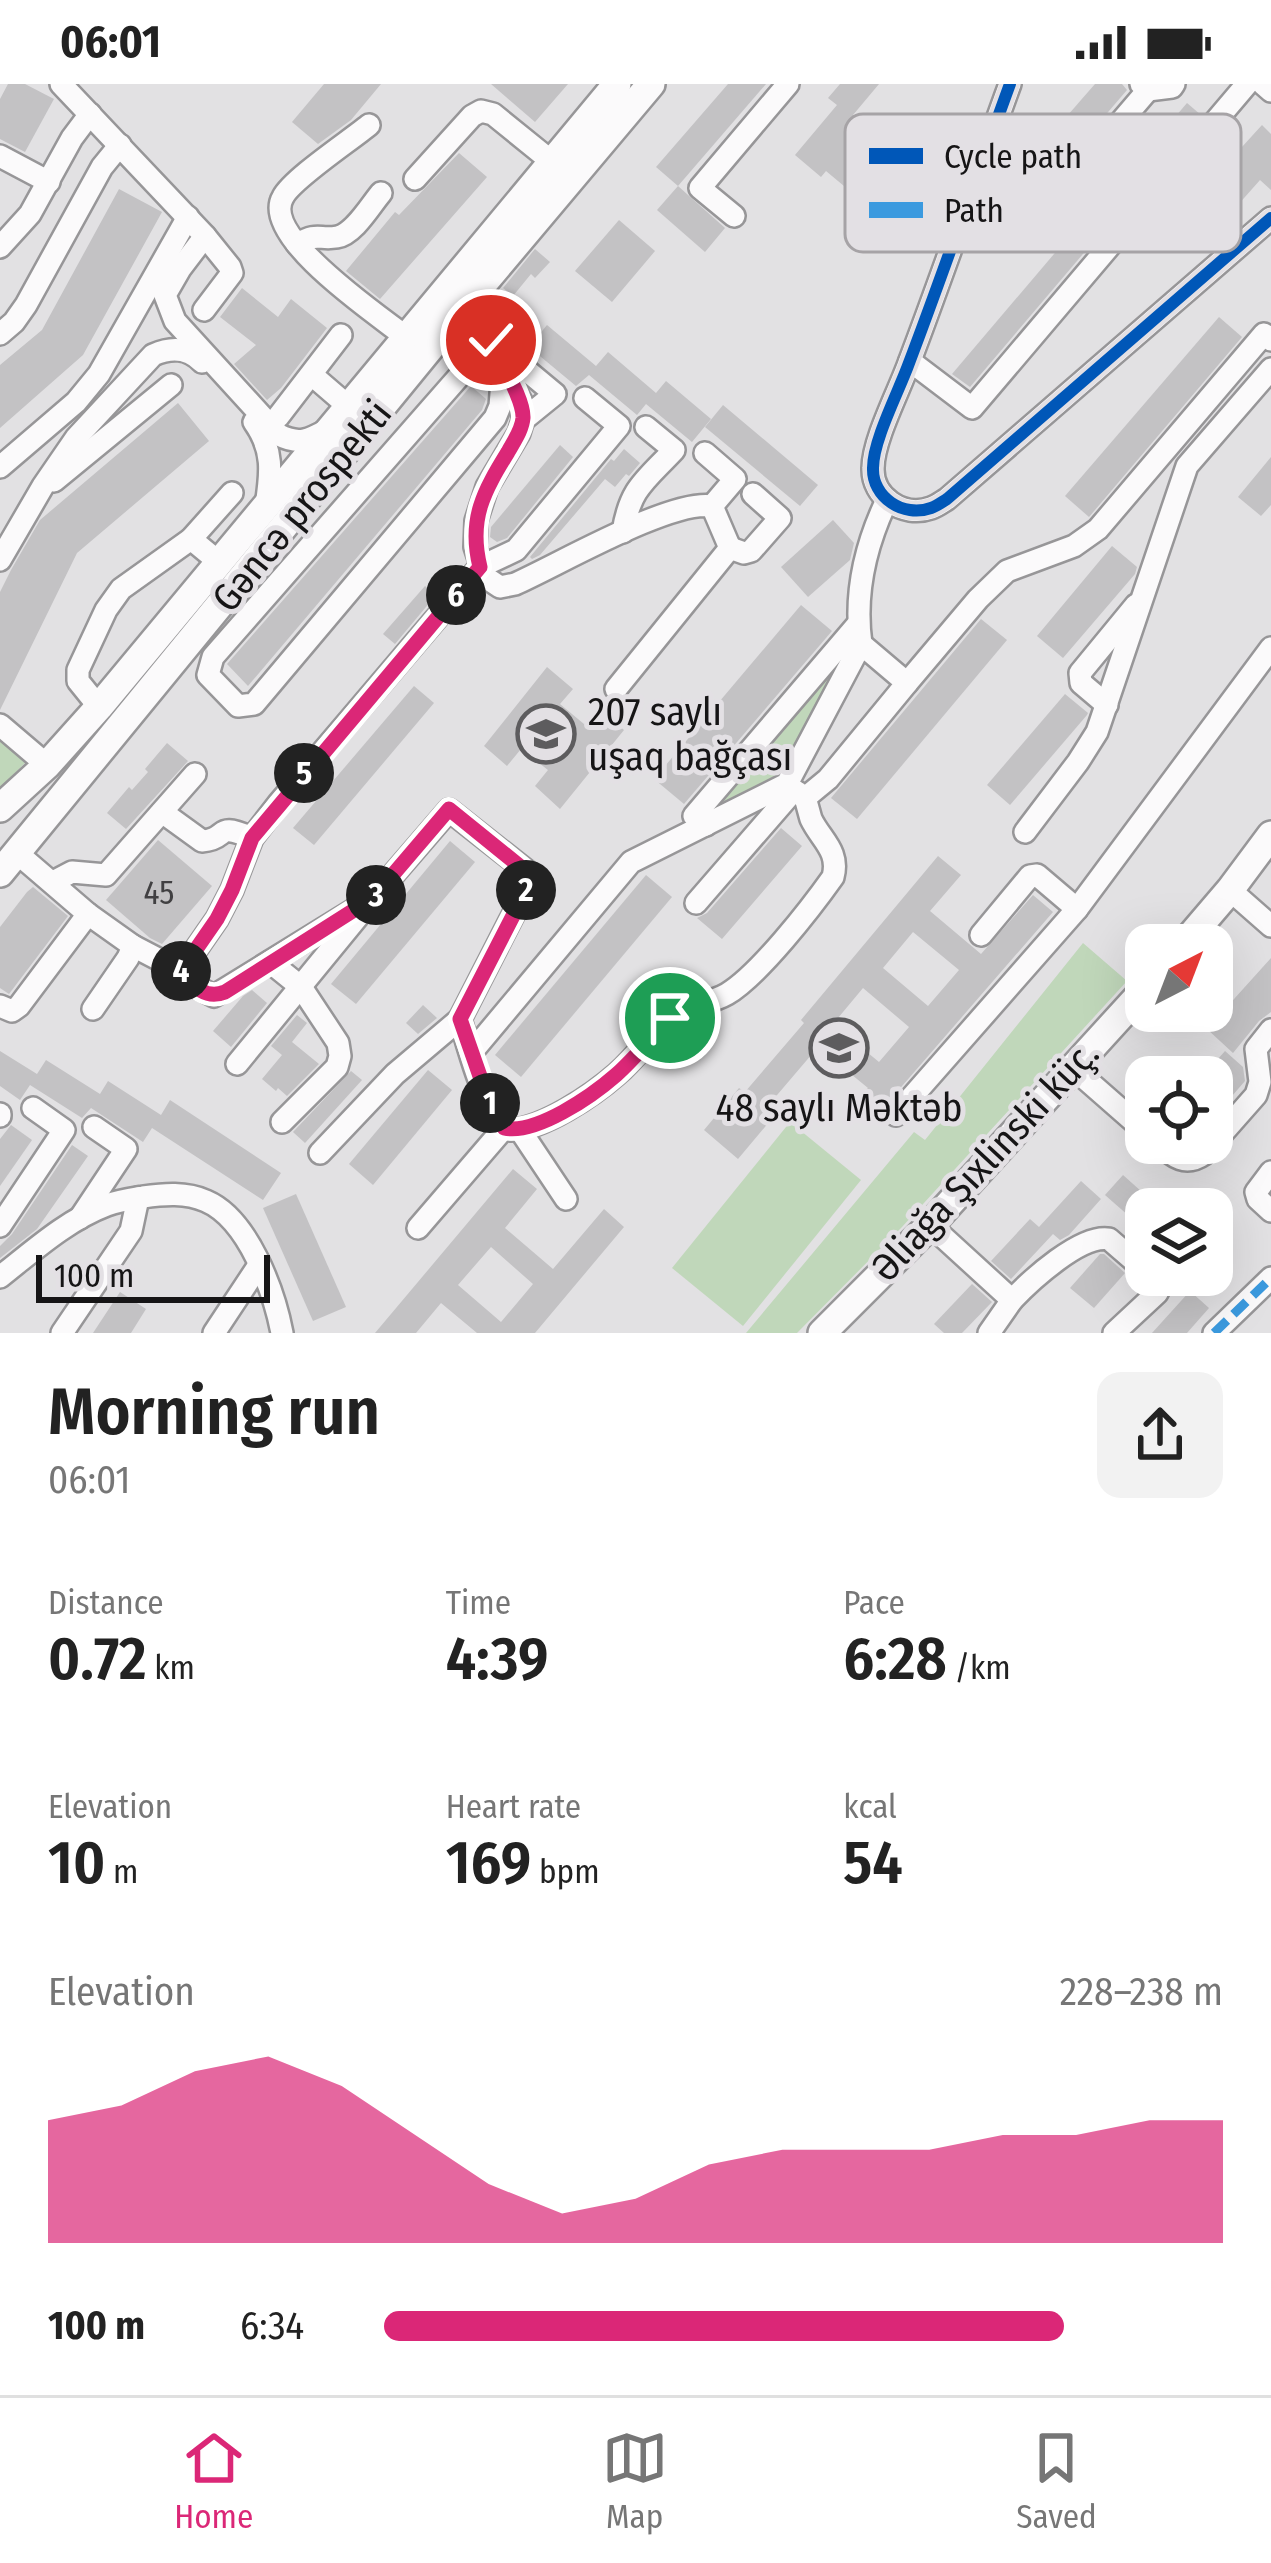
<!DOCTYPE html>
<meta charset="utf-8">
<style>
body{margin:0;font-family:"Fira Sans Condensed",sans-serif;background:#f2f2f2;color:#222;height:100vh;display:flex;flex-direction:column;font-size:45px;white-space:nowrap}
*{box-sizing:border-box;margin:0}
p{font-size:39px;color:#767676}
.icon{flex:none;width:66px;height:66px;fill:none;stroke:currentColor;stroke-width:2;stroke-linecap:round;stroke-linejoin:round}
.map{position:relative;height:1249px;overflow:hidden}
.drawer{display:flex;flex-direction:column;background:#fff;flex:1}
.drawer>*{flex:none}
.needle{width:78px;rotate:42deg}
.fabs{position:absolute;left:1125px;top:840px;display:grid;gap:24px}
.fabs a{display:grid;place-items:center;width:108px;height:108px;border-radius:24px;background:#fff;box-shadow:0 12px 48px #0002;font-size:60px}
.scale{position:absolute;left:36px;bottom:30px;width:234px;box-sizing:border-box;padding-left:12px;border:6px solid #161516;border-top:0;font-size:33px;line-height:42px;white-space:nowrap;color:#161516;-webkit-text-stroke:9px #e3e0e4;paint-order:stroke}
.pin{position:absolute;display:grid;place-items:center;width:102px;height:102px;color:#fff;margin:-51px;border:6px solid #fff;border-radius:50%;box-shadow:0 3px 12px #0007}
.km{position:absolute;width:60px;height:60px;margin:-30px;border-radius:50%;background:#222;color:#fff;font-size:33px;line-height:60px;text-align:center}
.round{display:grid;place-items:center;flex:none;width:126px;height:126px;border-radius:24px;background:#f2f2f2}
.summary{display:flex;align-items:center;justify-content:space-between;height:204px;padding:0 48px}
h1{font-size:66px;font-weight:600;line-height:90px}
.figures{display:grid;grid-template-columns:repeat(3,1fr);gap:18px;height:204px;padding:12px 48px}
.figures div{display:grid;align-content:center}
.figures b{font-size:60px;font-weight:600}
.figures small{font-size:33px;font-weight:400}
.figures p{font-size:33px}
.chart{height:336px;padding:24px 48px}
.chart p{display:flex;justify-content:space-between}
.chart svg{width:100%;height:216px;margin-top:12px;fill:#db2777;opacity:.7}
ul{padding:0 48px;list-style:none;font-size:39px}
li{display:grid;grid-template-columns:192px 144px 1fr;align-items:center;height:90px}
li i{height:30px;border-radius:15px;background:#db2777}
.status{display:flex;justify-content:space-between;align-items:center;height:84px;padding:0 60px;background:#fff;direction:ltr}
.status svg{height:33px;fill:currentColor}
.dock{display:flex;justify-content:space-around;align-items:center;height:168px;border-top:3px solid #e0e0e0;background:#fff;font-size:33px;color:#767676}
.dock a{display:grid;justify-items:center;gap:6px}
.dock .active{color:#db2777}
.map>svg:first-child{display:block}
</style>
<div class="status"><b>06:01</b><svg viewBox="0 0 49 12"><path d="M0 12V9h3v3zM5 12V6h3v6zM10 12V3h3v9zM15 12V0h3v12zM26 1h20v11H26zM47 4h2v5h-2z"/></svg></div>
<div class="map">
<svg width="1271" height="1249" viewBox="0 0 1271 1249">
<rect width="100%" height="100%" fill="#e2e1e3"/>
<g fill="#c0d7ba">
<polygon points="844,574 786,693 711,731"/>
<polygon points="0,656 26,678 0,704"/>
<polygon points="1083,859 1127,897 902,1143 797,1249 746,1249 914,1048 925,1056"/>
<polygon points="790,1038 861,1096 743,1242 672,1184"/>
</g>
<g fill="#c3c2c4" fill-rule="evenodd">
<polygon points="8,0 25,0 54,15 25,68 0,55 0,15"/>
<polygon points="324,0 381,0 351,36 318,60 292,38"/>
<polygon points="491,0 568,0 535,38"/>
<polygon points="728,0 766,0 678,102 656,83"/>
<polygon points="840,0 879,0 853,31 901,72 862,117 826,87 821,93 795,71 837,21 828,14"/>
<polygon points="1095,0 1122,0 1127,6 1048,98 1026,79"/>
<polygon points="1187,19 1201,31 1178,58 1164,46"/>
<polygon points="1262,41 1271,50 1271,106 1260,96 1206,157 1165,120 1215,61 1231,75"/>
<polygon points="459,69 487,93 380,215 346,187 395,128 399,131"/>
<polygon points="678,102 725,144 705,168 657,126"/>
<polygon points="119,105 162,128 83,271 0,344 0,281 42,246"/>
<polygon points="1088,130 1105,144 970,303 952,290"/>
<polygon points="619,136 655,167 612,218 575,187"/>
<polygon points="535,165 550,178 535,194 531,190 513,212 503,204"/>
<polygon points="242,204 278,233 291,215 327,244 281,304 267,316 234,280 256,261 220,233"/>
<polygon points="1219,233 1242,253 1089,433 1065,412"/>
<polygon points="547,241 596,282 608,268 656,309 666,297 711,335 692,358 646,320 637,331 589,291 576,302 529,263"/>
<polygon points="471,302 486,315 482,326 248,602 227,580"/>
<polygon points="178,319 209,357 77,469 0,626 0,508 11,486 40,436"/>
<polygon points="723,321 818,401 800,422 705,343"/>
<polygon points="560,361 573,373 507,454 497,458 490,453 491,443"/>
<polygon points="624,365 640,379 629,392 626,390 615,403 605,395 540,471 532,475 530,473 611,375 614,377"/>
<polygon points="1271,373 1271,421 1261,432 1238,413"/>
<polygon points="833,436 854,459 850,476 808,513 781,483"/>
<polygon points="1112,462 1137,483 1135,490 1063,574 1037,552"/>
<polygon points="425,502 436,511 395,560 383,550"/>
<polygon points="801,521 832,547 684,720 654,695"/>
<polygon points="981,535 1007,556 857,735 831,714"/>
<polygon points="547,583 573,605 560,620 584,640 598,624 624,646 560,725 535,702 548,686 521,665 507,682 484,662"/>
<polygon points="414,602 434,619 314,761 293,744"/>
<polygon points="1065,610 1088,629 1087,631 1010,721 987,701"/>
<polygon points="167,659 188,677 126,745 107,729 129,703 132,706 148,688 145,685"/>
<polygon points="781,744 802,762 722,855 697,834 707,829"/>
<polygon points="158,756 212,802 162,860 150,854 106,816"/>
<polygon points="450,757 475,778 356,920 331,900"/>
<path d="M938,772L961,791L930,827L981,870L1033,811L1053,828L883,1024L864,1008L868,1004L818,963L766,1024L775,1031L738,1075L704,1046L739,1004L745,1008L804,939L801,936ZM913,848L959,886L928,922L883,884ZM863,904L909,943L879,978L833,940Z"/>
<polygon points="646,791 672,813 521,993 495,971"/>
<polygon points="33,803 68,832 9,910 0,904 0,843 27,808"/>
<polygon points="1271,874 1271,928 1259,937 1233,969 1207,945"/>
<polygon points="252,906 267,919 231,963 213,947 243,912"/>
<polygon points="423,921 437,934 418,950 406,939"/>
<polygon points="297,931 307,939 292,958 319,980 287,1012 278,1004 276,1007 262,995 282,971 271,962"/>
<polygon points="0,967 37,990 46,976 100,1010 108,997 161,1031 170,1016 281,1089 263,1116 152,1044 143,1058 91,1024 82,1034 30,1001 20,1016 0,1002"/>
<polygon points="1225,967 1243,983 1245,997 1212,1035 1212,993 1202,993"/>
<polygon points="428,986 452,1006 373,1101 349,1080"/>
<polygon points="351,987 362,996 305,1059 293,1048"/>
<polygon points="11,1041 32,1056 0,1102 0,1055"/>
<polygon points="72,1061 88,1072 37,1145 0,1174 0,1162 12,1150"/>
<path d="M513,1085L537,1105L505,1144L553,1185L604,1125L624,1143L535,1249H477L441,1219L416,1249H375ZM491,1163L533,1200L501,1238L458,1201Z"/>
<polygon points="1123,1091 1161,1125 1146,1125 1146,1147 1105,1111"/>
<polygon points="1081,1097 1101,1115 1069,1151 1060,1156 1053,1150 1011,1195 991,1177 1030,1135 1039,1143"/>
<polygon points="296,1110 346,1223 313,1237 263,1124"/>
<polygon points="1100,1170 1104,1170 1125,1189 1094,1224 1070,1204"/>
<polygon points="972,1200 992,1218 962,1249 944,1249 934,1240"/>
<polygon points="1190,1207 1209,1224 1187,1249 1152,1249"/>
<polygon points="120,1208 146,1225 131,1249 93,1249"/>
</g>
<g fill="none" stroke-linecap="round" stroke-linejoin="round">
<defs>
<g id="minor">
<path d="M61,0L205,152L180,185L165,211L175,237L279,351C299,361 309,356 327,346"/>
<path d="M1010,0C976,93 944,187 909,279C899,307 873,356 873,384C872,413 903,434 931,424C937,422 942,418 947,415L1271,134"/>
<polyline points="1263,0 1271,7"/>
<polyline points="1148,6 1172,3 1174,0"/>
<path d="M369,41C351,56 292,95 283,113C260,152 378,231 406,253"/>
<polyline points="0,72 49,98"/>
<polyline points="415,95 472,32 481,27 493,30 551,77"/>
<polyline points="1052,118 1148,6 1141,0"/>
<polyline points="734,132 700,104 788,0"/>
<polyline points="955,150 1052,119 1173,87"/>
<path d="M297,160C319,148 318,156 337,153C354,150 370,122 381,109"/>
<polyline points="0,163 30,130 72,54 90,30"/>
<path d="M466,220L485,243L503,285L521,317L523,336L519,349L487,403L476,437L475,463L485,493L500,503L515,500C558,481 671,415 712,422L730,464L616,605"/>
<polyline points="204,226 232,189 230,183 205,152"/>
<polyline points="0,250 14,238 26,221 102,83 120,61"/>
<polyline points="491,256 213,573 208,591 238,622 254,620 495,334 500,322 503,285"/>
<polyline points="910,277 972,324 1247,0"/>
<polyline points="312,291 348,322"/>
<polyline points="278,333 341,251"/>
<polyline points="523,336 555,310 525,285"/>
<path d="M254,338C274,366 271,389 266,422"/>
<polyline points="705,369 735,395 712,422"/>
<polyline points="0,383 76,318 99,290 188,133"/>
<polyline points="54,397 171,301"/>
<path d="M623,448C630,404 645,397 674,366L646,343"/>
<polyline points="191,455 232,409"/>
<polyline points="730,464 744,469 751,467 780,434 753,410"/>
<path d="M0,476L43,402L76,354L153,271C171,263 188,263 202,278"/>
<polyline points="907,599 978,515 1007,487 1074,462 1098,445 1264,250 1271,256"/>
<polyline points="1107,621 1081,599 1080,589 1136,521"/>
<polyline points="99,623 78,597 78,586 106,526 121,505 191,455 220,479"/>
<polyline points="0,641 47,681"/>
<polyline points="797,708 805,714 828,695 907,599 861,560"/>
<path d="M162,728L202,757C230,755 213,737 252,754"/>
<polyline points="706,741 694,732 858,540"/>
<polyline points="1025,748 1078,678 1097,648 1187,382 1271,285"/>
<polyline points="17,769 88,830 133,862 181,887 193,901 214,912 357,824"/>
<polyline points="53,798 72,788 106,791 195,690"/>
<polyline points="1230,806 1271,842"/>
<polyline points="696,819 794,706"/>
<polyline points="981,851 1030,792 1037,791 1077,825"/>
<polyline points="270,878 301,903 338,959 340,972 337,983 282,1038"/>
<polyline points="181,887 217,835 232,806 252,754 279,719 480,483 516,466 619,342 585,314"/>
<polyline points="0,922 12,927 19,922 88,830"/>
<polyline points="93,925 128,874 133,862"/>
<path d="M471,969L631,778L787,700L861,560C854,510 865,462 887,416"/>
<path d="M237,980L373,814L449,726L533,792L460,935C469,964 485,1032 511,1046C543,1045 593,1011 617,990C636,974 650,952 668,936C685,920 708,921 727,910C759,891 811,824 833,793C840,767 821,756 811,735C810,732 806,716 805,714"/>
<polyline points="1073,984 1146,1048"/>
<polyline points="0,1030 0,1032"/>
<polyline points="896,1031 1077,825 1271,564"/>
<polyline points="520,1046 566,1115"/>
<path d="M1158,1059C1174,1073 1185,1083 1204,1070L1256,1011L1260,998L1256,965L1271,946"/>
<polyline points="320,1069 395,990 460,935"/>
<polyline points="1271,1088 1256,1108 1258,1115 1271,1127"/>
<polyline points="80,1134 126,1065 94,1043"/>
<path d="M930,1141L1012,1216C1031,1196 1081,1150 1109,1155L1146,1187"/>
<polyline points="0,1142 64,1046 33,1024"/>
<polyline points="418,1144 504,1044"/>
<path d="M0,1193C33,1167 67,1136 107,1121C118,1117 131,1115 143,1113C164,1110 186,1108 206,1117C248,1135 274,1207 282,1249"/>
<polyline points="62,1249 131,1147 138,1114"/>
<polyline points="214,1249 259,1181"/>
<polyline points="989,1249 1012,1216"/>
<polyline points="1114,1249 1157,1209 1160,1203 1150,1191"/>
<polyline points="1214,1249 1271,1194"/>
</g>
<g id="major">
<polyline points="0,724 47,681 99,623 617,0"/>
<polyline points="0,789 466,220 651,0"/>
<polyline points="1183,861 1230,806 1271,751"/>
<polyline points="822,1249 930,1141 1146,904"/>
</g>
</defs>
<use href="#minor" stroke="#979698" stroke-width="26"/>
<use href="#major" stroke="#979698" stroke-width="32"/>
<use href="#minor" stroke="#fbfafb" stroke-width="21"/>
<use href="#major" stroke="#fbfafb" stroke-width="27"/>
<polyline stroke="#3b9adf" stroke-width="9" stroke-dasharray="18 9" stroke-linecap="butt" points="1214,1249 1271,1194"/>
<defs>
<path id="cycleway" d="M1010,0C976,93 944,187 909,279C899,307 873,356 873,384C872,413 903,434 931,424C937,422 942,418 947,415L1271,134"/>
</defs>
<use href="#cycleway" stroke="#e3e0e4" stroke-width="20"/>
<use href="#cycleway" stroke="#0057b8" stroke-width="12"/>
</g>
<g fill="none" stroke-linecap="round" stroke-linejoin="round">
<defs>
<path id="route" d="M491,256C499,276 524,315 523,334C522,346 514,357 508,368C484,407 468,435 480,483L252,754L232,806L217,835L181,887C194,902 205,916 225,908L373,814L449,725L533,793L460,935L488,1015L504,1044C536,1051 592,1012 616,991C635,974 652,953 670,934"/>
</defs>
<use href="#route" stroke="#fff" stroke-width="24"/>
<use href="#route" stroke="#db2777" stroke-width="15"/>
</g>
<defs>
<symbol id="school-ring" viewBox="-11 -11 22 22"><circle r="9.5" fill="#e3e0e4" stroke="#5d5c5e" stroke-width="1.5"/><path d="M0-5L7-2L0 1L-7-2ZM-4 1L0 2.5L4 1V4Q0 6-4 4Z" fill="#5d5c5e"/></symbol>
</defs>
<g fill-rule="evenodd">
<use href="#school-ring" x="513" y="617" width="66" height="66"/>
<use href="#school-ring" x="806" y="931" width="66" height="66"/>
</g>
<g text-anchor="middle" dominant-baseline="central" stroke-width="10" stroke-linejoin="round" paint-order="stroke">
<g font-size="33" fill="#414042">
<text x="159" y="809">45</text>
</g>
<g font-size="39" fill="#161516" stroke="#e3e0e4">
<text transform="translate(302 422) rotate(-51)">Gəncə prospekti</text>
<text transform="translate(985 1077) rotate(-47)">Əliağa Şıxlinski küç.</text>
</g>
<g font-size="39" fill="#161516" stroke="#e3e0e4" text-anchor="start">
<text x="588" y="628">207 saylı<tspan x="588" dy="45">uşaq bağçası</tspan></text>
<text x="839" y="1024" text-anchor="middle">48 saylı Məktəb</text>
</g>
</g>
<rect x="845" y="30" width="396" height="138" rx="18" fill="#e3e0e4" stroke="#a6a3a6" stroke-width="3"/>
<rect x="869" y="64" width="54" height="16" fill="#0057b8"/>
<rect x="869" y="118" width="54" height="16" fill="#3b9adf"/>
<g font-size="33" fill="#161516">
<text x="944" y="84">Cycle path</text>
<text x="944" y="138">Path</text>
</g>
</svg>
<div class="fabs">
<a><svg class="needle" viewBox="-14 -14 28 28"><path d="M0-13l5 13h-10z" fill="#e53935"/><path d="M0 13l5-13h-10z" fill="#767676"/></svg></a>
<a><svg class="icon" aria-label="locate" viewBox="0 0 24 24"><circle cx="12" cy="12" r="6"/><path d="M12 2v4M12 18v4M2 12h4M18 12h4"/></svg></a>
<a><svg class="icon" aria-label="layers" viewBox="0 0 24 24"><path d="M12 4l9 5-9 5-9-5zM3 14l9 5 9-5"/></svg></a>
</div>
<div class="scale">100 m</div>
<div class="pin" style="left:670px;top:934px;background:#1e9e55"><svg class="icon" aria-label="arrive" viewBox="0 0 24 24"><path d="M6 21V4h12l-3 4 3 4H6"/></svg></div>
<div class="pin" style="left:491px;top:256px;background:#d93025"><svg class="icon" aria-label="check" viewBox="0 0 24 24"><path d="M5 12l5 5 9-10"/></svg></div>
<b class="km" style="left:490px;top:1019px">1</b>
<b class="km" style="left:526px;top:806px">2</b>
<b class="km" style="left:376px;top:811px">3</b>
<b class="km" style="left:181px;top:887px">4</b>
<b class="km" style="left:304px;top:689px">5</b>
<b class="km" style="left:456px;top:511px">6</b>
</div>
<section class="drawer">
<div class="summary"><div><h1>Morning run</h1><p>06:01</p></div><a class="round"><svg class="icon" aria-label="share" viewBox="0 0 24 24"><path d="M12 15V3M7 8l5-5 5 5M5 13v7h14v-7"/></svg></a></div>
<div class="figures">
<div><p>Distance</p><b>0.72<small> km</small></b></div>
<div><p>Time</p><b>4:39</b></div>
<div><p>Pace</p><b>6:28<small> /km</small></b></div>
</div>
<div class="figures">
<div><p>Elevation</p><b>10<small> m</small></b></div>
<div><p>Heart rate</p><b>169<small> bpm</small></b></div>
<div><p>kcal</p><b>54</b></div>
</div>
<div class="chart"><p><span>Elevation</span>228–238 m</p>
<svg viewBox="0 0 160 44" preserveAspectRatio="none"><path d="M0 44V19L10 16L20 9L30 6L40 12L50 22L60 32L70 38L80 35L90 28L100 25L110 25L120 25L130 22L140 22L150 19L160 19V44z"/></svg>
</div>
<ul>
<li><b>100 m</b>6:34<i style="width:81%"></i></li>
</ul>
</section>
<nav class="dock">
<a class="active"><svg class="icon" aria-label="home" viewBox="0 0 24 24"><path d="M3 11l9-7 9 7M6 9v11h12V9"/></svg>Home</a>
<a><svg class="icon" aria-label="map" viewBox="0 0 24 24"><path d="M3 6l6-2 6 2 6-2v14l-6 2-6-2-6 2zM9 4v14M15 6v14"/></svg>Map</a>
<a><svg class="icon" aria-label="saved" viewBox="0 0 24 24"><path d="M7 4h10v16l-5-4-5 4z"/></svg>Saved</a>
</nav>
